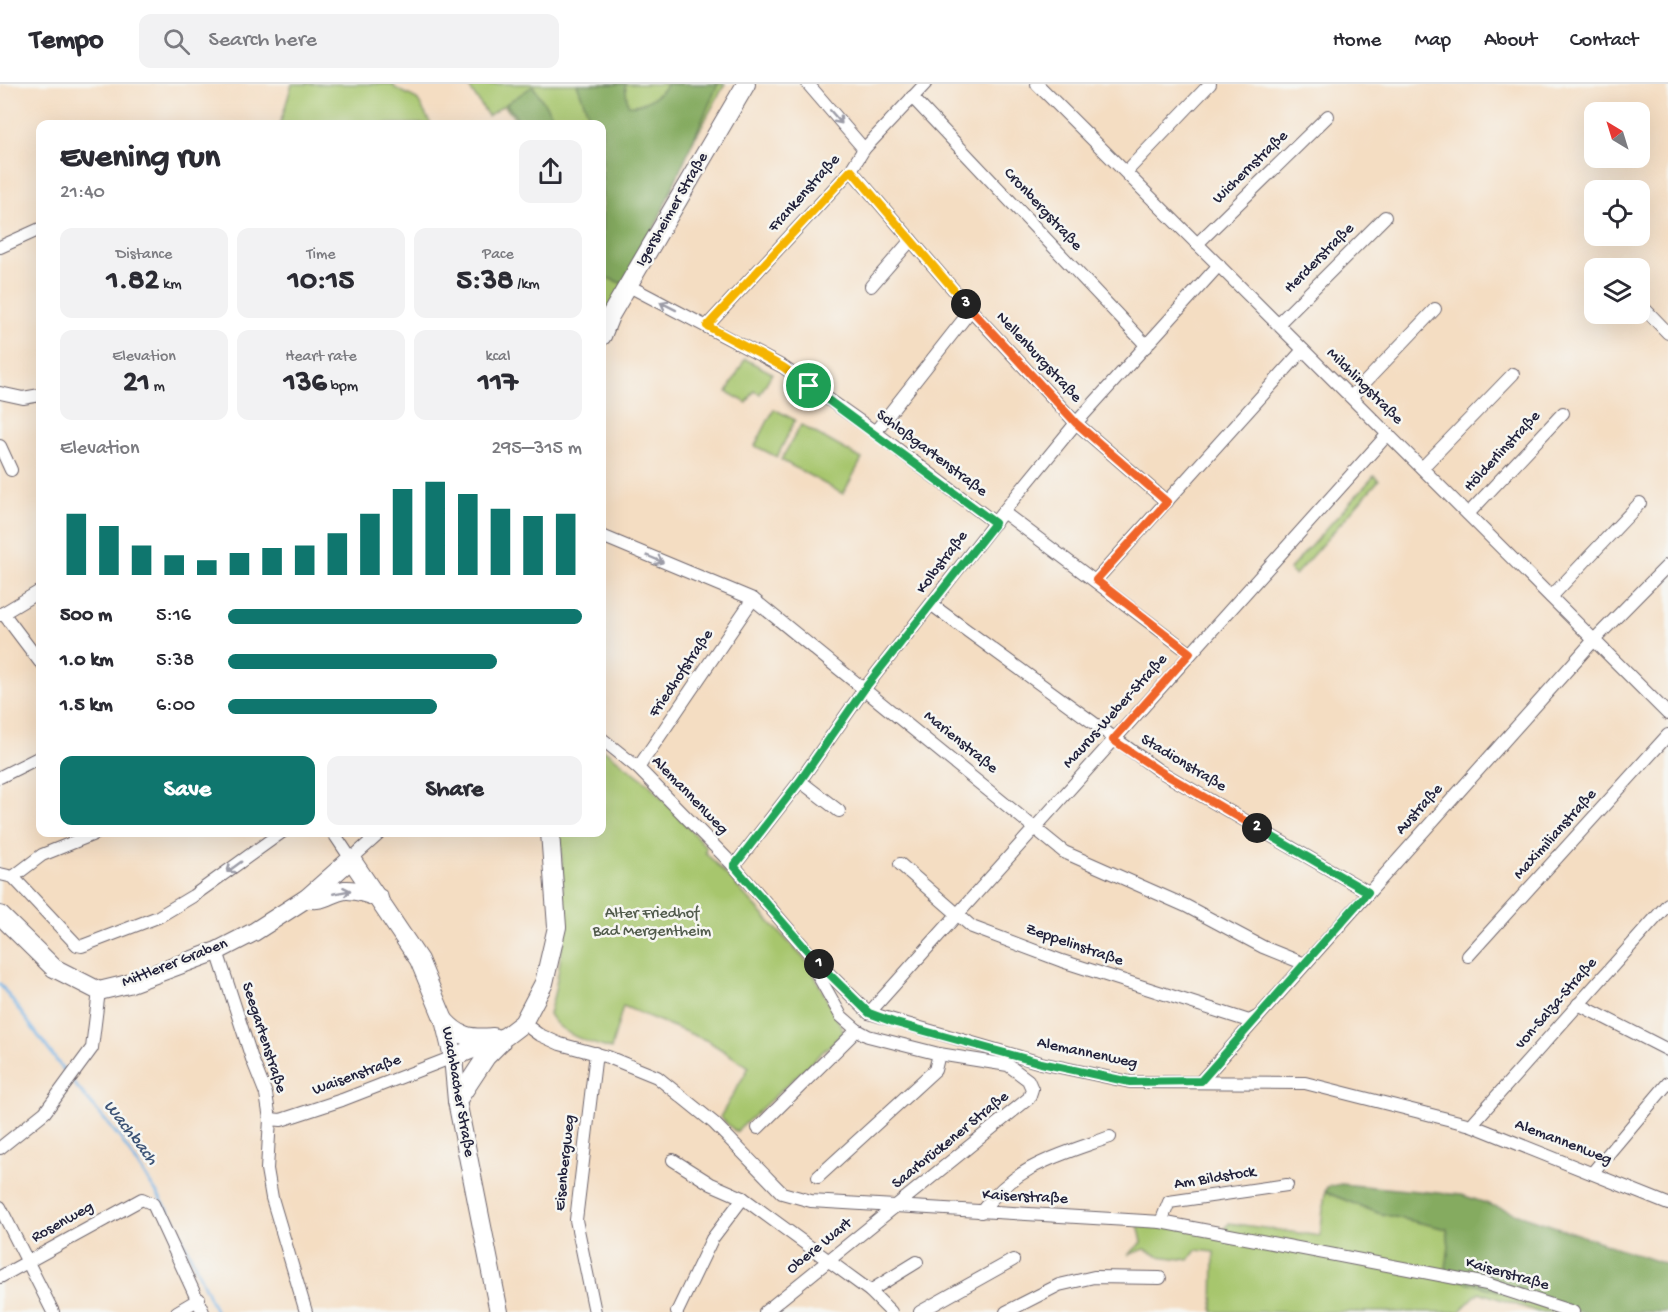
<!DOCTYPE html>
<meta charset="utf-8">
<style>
body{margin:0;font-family:"Gochi Hand",sans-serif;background:#f2f2f3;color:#2b2b33;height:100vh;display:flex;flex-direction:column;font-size:22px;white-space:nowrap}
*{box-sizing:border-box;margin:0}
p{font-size:20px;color:#7c7c81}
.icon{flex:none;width:33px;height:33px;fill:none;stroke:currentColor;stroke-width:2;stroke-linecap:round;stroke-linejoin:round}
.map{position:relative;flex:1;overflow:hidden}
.sheet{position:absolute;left:36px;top:36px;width:570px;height:717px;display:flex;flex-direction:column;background:#fff;border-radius:12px;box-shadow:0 6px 24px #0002}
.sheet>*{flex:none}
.needle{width:39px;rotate:322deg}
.fabs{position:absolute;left:1584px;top:18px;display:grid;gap:12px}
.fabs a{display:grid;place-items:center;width:66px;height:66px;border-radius:12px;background:#fff;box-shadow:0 6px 24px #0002;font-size:30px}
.pin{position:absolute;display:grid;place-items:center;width:51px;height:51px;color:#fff;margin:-26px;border:3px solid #fff;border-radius:50%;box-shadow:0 2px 6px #0007}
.km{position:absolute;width:30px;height:30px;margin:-15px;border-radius:50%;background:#222;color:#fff;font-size:16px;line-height:30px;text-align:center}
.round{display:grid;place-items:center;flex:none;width:63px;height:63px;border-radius:12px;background:#f2f2f3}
.overview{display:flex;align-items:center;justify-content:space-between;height:102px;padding:0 24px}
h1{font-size:33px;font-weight:700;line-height:45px}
.stats{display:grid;grid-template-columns:repeat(3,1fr);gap:9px;height:102px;padding:6px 24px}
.stats div{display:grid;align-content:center;border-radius:12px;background:#f2f2f3;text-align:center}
.stats b{font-size:30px;font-weight:700}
.stats small{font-size:16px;font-weight:400}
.stats p{font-size:16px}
.chart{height:168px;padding:12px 24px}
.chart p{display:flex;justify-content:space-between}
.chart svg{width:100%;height:108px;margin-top:6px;stroke:#0f766e;stroke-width:6}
.action{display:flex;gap:12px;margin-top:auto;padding:12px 24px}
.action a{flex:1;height:69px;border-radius:12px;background:#0f766e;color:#fff;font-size:24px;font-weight:700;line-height:69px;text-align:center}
.action a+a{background:#f2f2f3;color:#2b2b33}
ul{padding:0 24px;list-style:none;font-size:20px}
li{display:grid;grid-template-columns:96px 72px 1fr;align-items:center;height:45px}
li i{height:15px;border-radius:8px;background:#0f766e}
header{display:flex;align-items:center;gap:36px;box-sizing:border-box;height:84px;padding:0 30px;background:#fff;border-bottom:2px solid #e1e1e2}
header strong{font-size:28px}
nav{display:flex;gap:33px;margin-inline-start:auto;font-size:21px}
.search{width:420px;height:54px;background:#f2f2f3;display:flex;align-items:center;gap:15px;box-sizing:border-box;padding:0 21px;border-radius:12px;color:#7c7c81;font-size:22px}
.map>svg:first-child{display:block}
</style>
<header>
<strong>Tempo</strong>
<div class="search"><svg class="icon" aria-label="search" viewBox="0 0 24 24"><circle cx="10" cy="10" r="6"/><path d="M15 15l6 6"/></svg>Search here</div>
<nav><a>Home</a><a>Map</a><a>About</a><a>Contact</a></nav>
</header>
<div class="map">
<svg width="1668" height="1228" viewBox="0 0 1668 1228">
<rect width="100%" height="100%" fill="#f6f6f2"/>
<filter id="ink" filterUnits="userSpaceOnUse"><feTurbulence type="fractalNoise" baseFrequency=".0167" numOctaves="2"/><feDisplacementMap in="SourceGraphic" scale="12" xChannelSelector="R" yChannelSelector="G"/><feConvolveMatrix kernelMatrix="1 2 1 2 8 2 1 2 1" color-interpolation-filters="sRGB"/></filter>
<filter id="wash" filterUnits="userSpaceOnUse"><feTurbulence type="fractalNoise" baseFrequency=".008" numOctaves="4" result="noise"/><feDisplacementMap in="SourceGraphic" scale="24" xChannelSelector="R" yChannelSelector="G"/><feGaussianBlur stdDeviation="1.35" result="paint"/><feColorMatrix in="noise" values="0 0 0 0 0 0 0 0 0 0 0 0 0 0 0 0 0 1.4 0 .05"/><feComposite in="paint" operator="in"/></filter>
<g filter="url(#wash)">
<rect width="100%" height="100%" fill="#f4ddc2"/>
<g fill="#a7c66d" stroke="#647454" stroke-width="1.5">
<polygon points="292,0 393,0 395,4 417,15 431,40 280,40"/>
<polygon points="467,0 725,0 698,49 612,177 629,202 602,244 602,40 519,40 504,21 488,32"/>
<polygon points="745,275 772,289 760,310 754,307 747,319 727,308"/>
<polygon points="774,325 795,336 777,373 755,362"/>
<polygon points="801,341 862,375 843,410 781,376"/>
<polygon points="1374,392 1379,396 1295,491 1289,486"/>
<path d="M602,664L648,699L706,763L705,768L808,879L844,948L736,1048L720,1033L749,983L708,957L623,922L611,965C590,959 560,951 549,930C567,868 565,813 560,749L602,748Z"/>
<polygon points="1325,1108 1378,1129 1447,1145 1449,1162 1573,1228 1538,1228 1479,1208 1459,1228 1213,1228 1214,1168 1196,1166 1189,1176 1158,1172 1145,1165 1128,1171 1142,1158 1137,1136 1222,1150 1229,1139 1320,1152"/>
</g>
<g fill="#85ab60" stroke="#54664e" stroke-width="1.5">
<path d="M577,0H625L628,21C643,23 658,12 668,0H718L629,202L602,192V40H592Z"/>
<polygon points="533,2 558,40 522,40 506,20"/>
<polygon points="1341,1100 1462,1111 1668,1181 1668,1228 1572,1228 1445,1192 1449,1162 1447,1145 1378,1129 1325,1108 1327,1103"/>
</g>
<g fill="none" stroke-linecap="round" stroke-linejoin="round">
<g stroke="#71b0e4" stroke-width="3">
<polyline points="0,900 68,992"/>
<polyline points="72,997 120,1054 174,1135 216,1228"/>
</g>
</g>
</g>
<g filter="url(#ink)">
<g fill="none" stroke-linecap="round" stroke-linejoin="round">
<defs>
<g id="street">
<polyline points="808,0 864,65"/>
<polyline points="1037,0 1668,630"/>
<polyline points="912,13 1147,262"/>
<polyline points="851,86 971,226 1076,339 1167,418"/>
<polyline points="1126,88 1210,0"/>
<polyline points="1197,160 1328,32"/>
<polyline points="0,163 40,145"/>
<polyline points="629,202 783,283 875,348 995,439"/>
<polyline points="871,202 911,156"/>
<polyline points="1641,221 1668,249"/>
<polyline points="1278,240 1385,133"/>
<polyline points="707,242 851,86 864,65 925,0"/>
<polyline points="0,309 23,314 40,311"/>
<polyline points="1351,313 1435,225"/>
<polyline points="875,348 971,226"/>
<polyline points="0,362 11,386"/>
<polyline points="1422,384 1513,290"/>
<polyline points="1003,428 1190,569"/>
<polyline points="1468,430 1563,329"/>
<polyline points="602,452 753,515 1064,768 1186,822 1263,863 1305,880"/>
<polyline points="1096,496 1303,266"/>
<polyline points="1551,513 1640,419"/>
<polyline points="932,521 1158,686 1368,808"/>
<polyline points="3,529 40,578"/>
<polyline points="0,531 40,507"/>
<polyline points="602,655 638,684 734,782 816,877 869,929 1041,979 1130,998 1305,999 1471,1041 1668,1120"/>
<polyline points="638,684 753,515"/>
<polyline points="0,693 40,673"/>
<polyline points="800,697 839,727"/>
<polyline points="333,748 351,775 381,748"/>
<polyline points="900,780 972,843 1062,877 1249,937 1257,933"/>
<polyline points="734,782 800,697 865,604 1003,428 1076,339 1219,181"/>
<polyline points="0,790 13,793 77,861 82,862 158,833 193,812 282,748"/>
<polyline points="13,793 42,771 99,748"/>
<polyline points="217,867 252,975 266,1010 270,1035 267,1085 272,1114 306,1228"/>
<polyline points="1468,872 1668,651"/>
<polyline points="1578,920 1668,966"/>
<polyline points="869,929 1388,350"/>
<polyline points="523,939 538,950 560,960 608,973 657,993 714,1039 782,1109 811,1117 1161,1138 1487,1200 1573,1228"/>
<polyline points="1201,997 1594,556 1668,481"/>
<polyline points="270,1035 281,1036 342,1016 453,973"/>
<polyline points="1471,1041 1668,820"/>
<polyline points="758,1044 857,946"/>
<polyline points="0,1064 45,1028 92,964 99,907"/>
<polyline points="673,1076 711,1100 743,1114 870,1207 891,1228"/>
<polyline points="1593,1088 1668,999"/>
<polyline points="818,1093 935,986 939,970"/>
<polyline points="0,1123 53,1228"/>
<path d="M981,1128C1016,1081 1057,1072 1110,1053"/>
<polyline points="1161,1138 1169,1118 1287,1101"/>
<polyline points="0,1193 142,1115 153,1120 203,1228"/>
<polyline points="870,1207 917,1178"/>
<polyline points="177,1228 199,1215"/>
<polyline points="595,1228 576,1136 596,969"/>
<polyline points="677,1228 712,1155 743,1114"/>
<polyline points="765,1228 1029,1014 1032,1005 1028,996 1008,981 939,970 868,952 857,946 841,932 814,884 816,877"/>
<polyline points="920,1228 1013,1176"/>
<polyline points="1006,1228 1059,1201 1094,1193 1160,1194"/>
</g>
<g id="secondary">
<polyline points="602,252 610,232 746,0"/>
<path d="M307,814C321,819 331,808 345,806C356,805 368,810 379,814"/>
<polyline points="0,831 54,884 99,907 128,900 217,867 254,848 307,814 351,775 419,876 444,936 453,973 457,1017 499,1228"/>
<path d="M444,936C459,953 470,955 493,953"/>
<polyline points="453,973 506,952 523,939 544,899 557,843 550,748"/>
<polyline points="457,1017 486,973 501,958"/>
</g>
</defs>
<use href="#street" stroke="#6c636a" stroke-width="14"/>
<use href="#secondary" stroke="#6c636a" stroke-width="20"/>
<use href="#street" stroke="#fff" stroke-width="12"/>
<use href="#secondary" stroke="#fff" stroke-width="18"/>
</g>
<defs><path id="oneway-shaft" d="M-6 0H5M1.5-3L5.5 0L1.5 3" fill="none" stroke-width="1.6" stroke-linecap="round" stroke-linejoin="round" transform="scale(1.5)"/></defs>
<g stroke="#9c9ca7">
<use href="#oneway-shaft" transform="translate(836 33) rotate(49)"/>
<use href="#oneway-shaft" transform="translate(668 222) rotate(-153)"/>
<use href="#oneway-shaft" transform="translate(655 475) rotate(23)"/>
<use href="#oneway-shaft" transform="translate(234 783) rotate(144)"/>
<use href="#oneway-shaft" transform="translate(342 808) rotate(-11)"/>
</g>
</g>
<g fill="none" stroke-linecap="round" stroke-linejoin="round" filter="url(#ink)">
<defs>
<polyline id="split-1" points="809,302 995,439 865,604 800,697 734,782 819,880"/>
<polyline id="split-2" points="819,880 869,929 896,939 1041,979 1130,998 1201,997 1368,808 1257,744"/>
<polyline id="split-3" points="966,220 1076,339 1167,418 1096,496 1190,569 1113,656 1158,686 1257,744"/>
<polyline id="split-4" points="809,302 783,283 707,242 851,86 966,220"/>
</defs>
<use href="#split-1" stroke="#fff" stroke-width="12"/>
<use href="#split-2" stroke="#fff" stroke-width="12"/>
<use href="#split-3" stroke="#fff" stroke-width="12"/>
<use href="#split-4" stroke="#fff" stroke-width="12"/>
<use href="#split-1" stroke="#22a559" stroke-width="8"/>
<use href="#split-2" stroke="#22a559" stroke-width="8"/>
<use href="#split-3" stroke="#f0652b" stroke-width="8"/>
<use href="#split-4" stroke="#f5b400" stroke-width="8"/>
</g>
<g text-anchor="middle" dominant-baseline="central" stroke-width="5" stroke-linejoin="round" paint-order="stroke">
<g font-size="16" fill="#22223b" stroke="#f6f6f2">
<text transform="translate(1251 84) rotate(-44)">Wichernstraße</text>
<text transform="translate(805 110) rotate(-48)">Frankenstraße</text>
<text transform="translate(673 126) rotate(-60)">Igersheimer Straße</text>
<text transform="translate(1042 126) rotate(47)">Cronbergstraße</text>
<text transform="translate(1320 175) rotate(-45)">Herderstraße</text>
<text transform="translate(1038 274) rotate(47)">Nellenburgstraße</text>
<text transform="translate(1364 303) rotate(45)">Milchlingstraße</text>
<text transform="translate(1503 368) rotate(-47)">Hölderlinstraße</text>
<text transform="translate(931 370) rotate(37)">Schloßgartenstraße</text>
<text transform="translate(943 479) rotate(-53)">Kolbstraße</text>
<text transform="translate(682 590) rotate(-56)">Friedhofstraße</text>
<text transform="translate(1116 628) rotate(-48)">Maurus-Weber-Straße</text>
<text transform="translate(960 659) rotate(39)">Marienstraße</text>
<text transform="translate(1183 680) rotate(31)">Stadionstraße</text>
<text transform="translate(689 712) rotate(46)">Alemannenweg</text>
<text transform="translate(1420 726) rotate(-48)">Austraße</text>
<text transform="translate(1556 751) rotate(-48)">Maximilianstraße</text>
<text transform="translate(1074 862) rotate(19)">Zeppelinstraße</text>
<text transform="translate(175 880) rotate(-21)">Mittlerer Graben</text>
<text transform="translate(1557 920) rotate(-49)">von-Salza-Straße</text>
<text transform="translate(263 954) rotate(72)">Seegartenstraße</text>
<text transform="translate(1087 970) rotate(12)">Alemannenweg</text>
<text transform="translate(357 992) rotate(-20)">Waisenstraße</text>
<text transform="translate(457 1008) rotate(80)">Wachbacher Straße</text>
<text transform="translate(951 1057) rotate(-39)">Saarbrückener Straße</text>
<text transform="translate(1563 1059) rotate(21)">Alemannenweg</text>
<text transform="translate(566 1079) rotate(-84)">Eisenbergweg</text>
<text transform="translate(1215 1095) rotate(-9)">Am Bildstock</text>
<text transform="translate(1025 1114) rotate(3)">Kaiserstraße</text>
<text transform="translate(63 1139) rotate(-29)">Rosenweg</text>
<text transform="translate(820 1163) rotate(-39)">Obere Wart</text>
<text transform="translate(1507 1191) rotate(16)">Kaiserstraße</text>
</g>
<g font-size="16" fill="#515b4c" stroke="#f6f6f2">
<text x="652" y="830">Alter Friedhof<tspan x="652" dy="18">Bad Mergentheim</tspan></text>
</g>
<g font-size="18" font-style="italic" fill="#3e5476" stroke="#f6f6f2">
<text transform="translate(130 1049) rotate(52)">Wachbach</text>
</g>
</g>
</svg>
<div class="fabs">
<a><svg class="needle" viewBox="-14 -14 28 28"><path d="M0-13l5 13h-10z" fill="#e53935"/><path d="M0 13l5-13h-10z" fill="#7c7c81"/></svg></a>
<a><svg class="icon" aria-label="locate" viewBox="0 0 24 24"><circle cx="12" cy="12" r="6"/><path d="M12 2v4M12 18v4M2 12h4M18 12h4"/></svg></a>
<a><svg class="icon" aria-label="layers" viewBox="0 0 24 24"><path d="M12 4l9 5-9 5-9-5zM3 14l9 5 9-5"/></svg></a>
</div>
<div class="pin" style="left:809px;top:302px;background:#1e9e55"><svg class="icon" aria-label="arrive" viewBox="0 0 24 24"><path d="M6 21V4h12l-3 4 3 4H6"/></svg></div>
<b class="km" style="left:819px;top:880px">1</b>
<b class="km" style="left:1257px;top:744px">2</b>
<b class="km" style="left:966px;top:220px">3</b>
<section class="sheet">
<div class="overview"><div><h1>Evening run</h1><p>21:40</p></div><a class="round"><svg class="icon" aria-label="share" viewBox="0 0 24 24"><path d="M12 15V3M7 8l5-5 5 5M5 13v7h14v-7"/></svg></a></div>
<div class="stats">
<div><p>Distance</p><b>1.82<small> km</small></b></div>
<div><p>Time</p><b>10:15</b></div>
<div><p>Pace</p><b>5:38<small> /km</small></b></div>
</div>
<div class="stats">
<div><p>Elevation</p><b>21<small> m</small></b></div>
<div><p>Heart rate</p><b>136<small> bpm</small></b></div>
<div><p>kcal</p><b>117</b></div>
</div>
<div class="chart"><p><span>Elevation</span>295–315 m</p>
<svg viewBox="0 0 160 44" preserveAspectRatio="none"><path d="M5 44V19M15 44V24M25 44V32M35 44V36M45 44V38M55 44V35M65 44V33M75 44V32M85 44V27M95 44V19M105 44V9M115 44V6M125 44V11M135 44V17M145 44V20M155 44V19"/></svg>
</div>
<ul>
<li><b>500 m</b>5:16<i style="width:100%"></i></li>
<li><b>1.0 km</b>5:38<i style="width:76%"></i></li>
<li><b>1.5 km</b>6:00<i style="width:59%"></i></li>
</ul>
<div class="action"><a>Save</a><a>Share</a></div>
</section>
</div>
